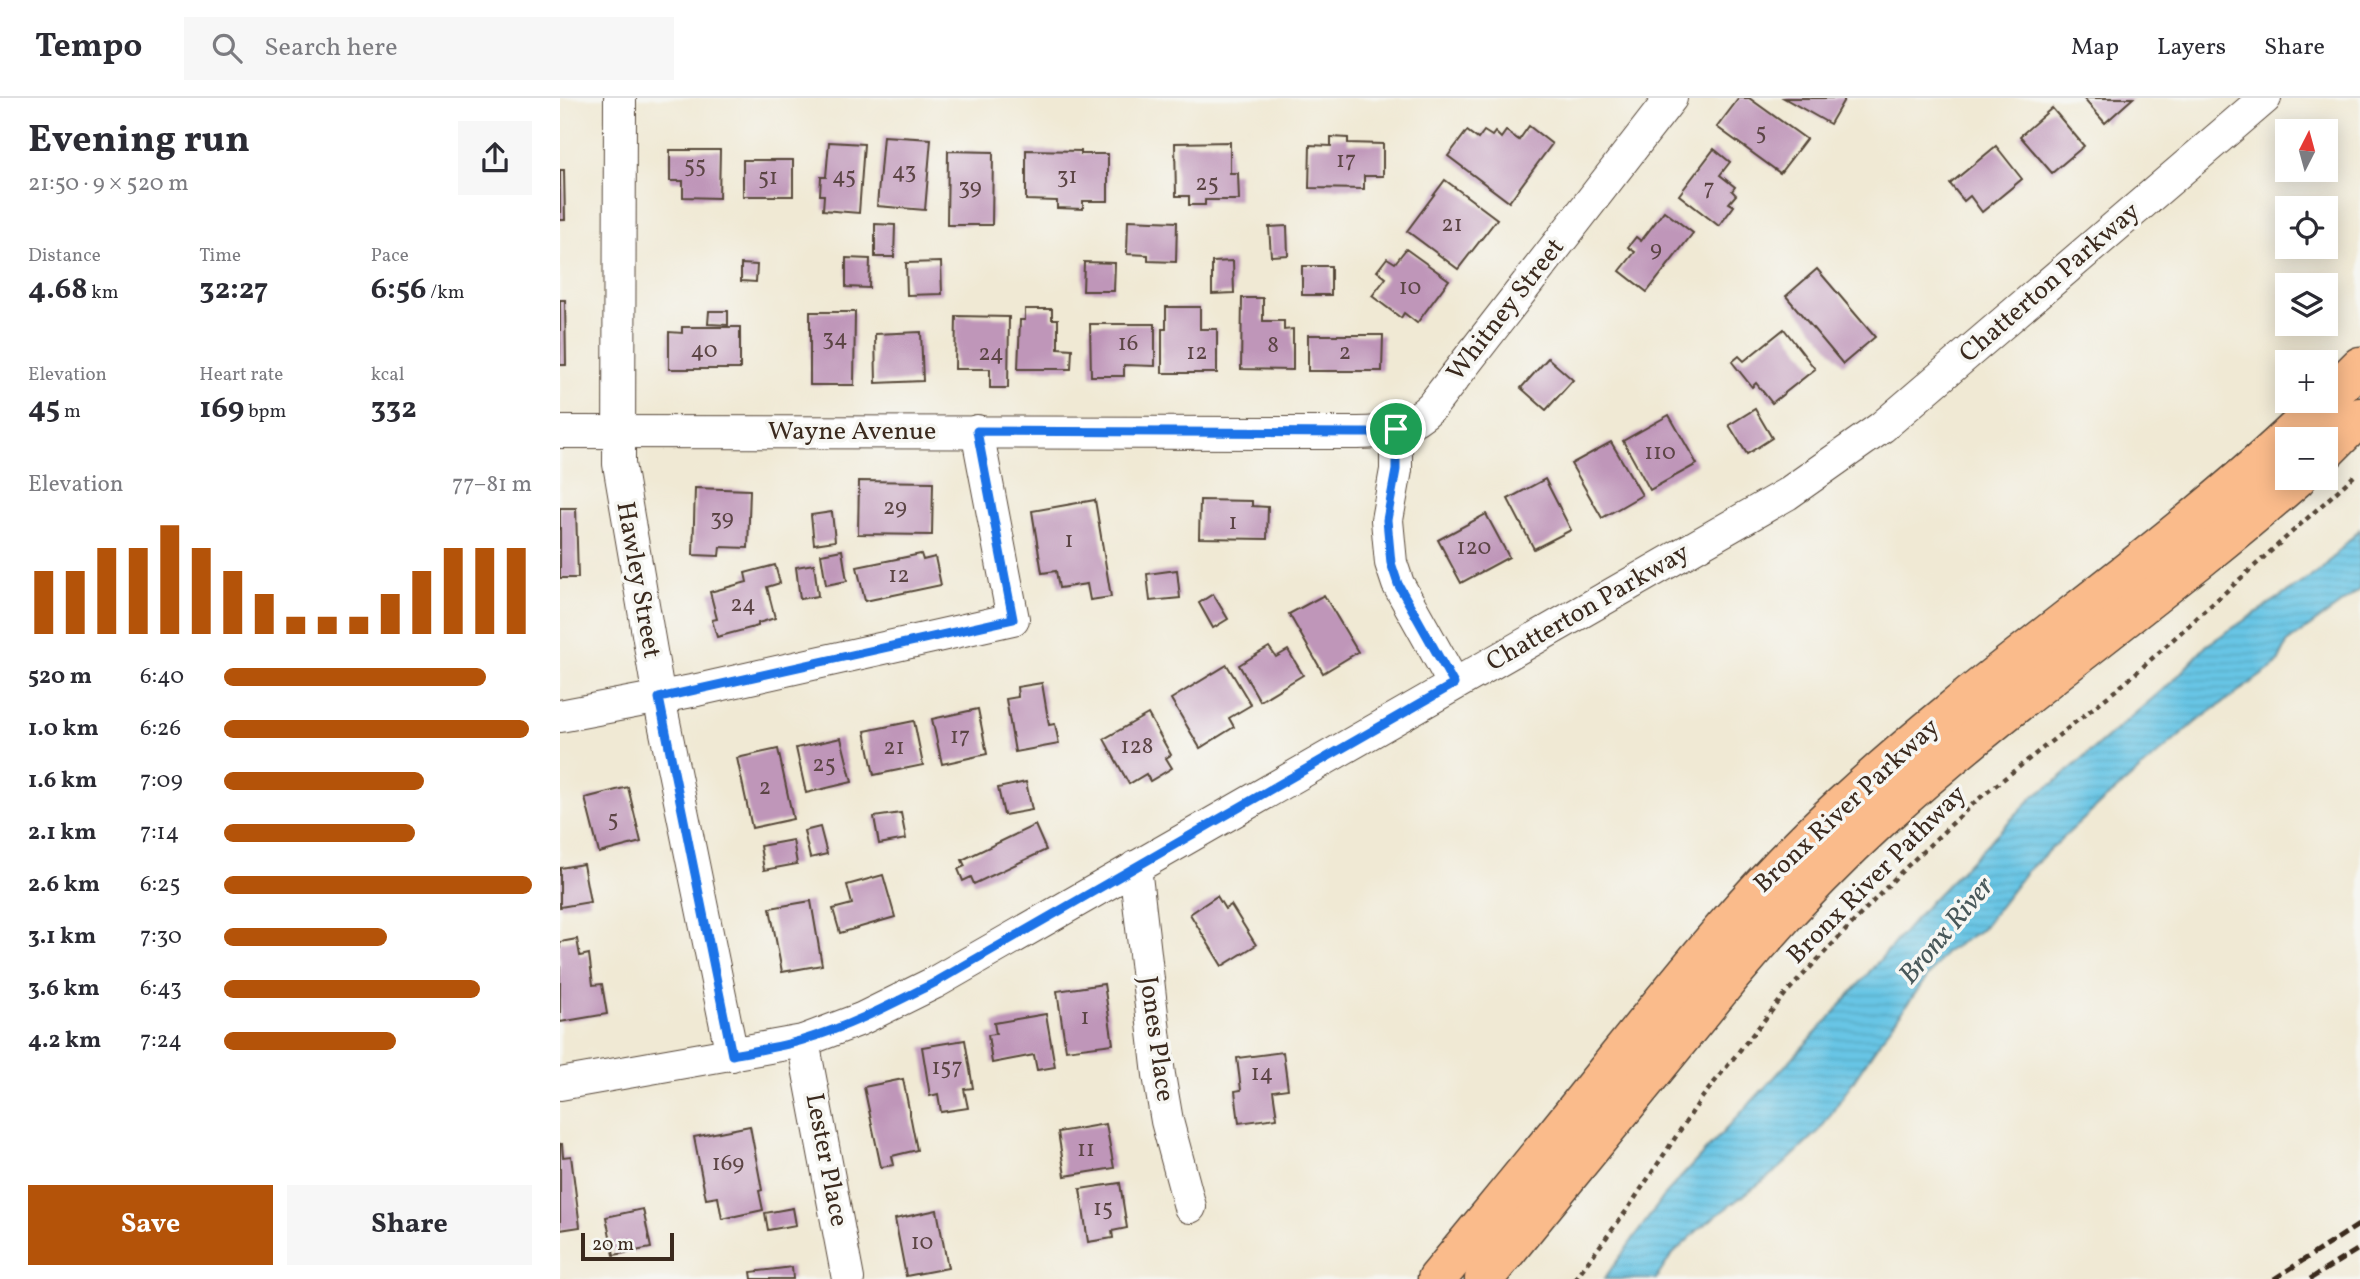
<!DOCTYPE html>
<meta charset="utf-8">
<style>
body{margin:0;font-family:Vollkorn,serif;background:#f7f7f7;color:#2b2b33;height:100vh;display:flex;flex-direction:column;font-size:26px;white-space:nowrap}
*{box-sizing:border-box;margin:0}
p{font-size:23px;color:#7c7c81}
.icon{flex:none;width:38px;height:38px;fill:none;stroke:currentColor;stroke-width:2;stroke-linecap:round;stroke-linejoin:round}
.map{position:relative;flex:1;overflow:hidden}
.details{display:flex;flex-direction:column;background:#fff;width:560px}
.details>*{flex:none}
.needle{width:46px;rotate:6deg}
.controls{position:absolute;left:1715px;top:21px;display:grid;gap:14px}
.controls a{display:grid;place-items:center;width:63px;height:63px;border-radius:0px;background:#fff;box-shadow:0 4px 18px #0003;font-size:35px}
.scale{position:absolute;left:21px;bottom:18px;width:93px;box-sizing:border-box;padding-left:7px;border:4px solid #3b2a1e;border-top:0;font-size:19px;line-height:24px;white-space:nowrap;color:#3b2a1e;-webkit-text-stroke:5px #f6f6f2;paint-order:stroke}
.pin{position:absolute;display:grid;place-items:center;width:60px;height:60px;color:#fff;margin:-30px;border:4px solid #fff;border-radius:50%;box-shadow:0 2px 7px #0007}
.round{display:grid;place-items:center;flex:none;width:74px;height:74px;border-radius:0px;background:#f7f7f7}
.headline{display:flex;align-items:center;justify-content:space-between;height:119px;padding:0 28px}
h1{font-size:38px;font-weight:700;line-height:52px}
.stats{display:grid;grid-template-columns:repeat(3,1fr);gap:10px;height:119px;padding:7px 28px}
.stats div{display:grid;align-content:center}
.stats b{font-size:30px;font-weight:700}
.stats small{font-size:19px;font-weight:400}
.stats p{font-size:19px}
.chart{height:196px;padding:14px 28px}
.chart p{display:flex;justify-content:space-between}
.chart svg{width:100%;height:126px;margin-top:7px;stroke:#b45309;stroke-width:6}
.primary-button{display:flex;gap:14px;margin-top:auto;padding:14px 28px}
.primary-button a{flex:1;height:80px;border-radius:0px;background:#b45309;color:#fff;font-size:28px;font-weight:700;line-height:80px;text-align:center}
.primary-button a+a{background:#f7f7f7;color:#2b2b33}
ul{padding:0 28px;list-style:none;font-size:23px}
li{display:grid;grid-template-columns:112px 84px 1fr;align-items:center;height:52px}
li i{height:18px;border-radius:9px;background:#b45309}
header{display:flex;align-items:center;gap:42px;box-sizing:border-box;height:98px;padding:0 35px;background:#fff;border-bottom:2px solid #e1e1e2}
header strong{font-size:33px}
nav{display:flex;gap:38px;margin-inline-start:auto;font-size:24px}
.search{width:490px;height:63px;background:#f7f7f7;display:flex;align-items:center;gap:18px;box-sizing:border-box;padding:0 24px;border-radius:0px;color:#7c7c81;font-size:26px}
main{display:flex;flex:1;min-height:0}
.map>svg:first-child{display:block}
</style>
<header>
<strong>Tempo</strong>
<div class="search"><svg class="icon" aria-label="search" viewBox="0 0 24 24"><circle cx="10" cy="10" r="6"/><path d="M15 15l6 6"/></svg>Search here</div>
<nav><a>Map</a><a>Layers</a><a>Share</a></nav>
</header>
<main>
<section class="details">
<div class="headline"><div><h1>Evening run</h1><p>21:50 · 9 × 520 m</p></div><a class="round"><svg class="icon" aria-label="share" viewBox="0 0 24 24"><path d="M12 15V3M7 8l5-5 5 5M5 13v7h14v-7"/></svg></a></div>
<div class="stats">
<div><p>Distance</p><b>4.68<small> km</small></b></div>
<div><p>Time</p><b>32:27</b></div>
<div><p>Pace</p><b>6:56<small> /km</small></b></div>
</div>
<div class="stats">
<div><p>Elevation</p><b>45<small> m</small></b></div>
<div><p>Heart rate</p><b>169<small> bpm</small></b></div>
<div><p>kcal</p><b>332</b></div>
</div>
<div class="chart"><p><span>Elevation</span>77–81 m</p>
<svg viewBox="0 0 160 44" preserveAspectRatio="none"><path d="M5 44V22M15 44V22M25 44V14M35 44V14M45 44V6M55 44V14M65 44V22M75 44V30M85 44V38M95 44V38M105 44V38M115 44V30M125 44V22M135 44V14M145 44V14M155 44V14"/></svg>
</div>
<ul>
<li><b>520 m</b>6:40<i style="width:85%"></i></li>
<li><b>1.0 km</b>6:26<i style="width:99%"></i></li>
<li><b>1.6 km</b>7:09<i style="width:65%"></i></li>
<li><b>2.1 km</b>7:14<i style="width:62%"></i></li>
<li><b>2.6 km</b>6:25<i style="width:100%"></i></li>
<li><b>3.1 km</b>7:30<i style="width:53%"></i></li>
<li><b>3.6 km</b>6:43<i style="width:83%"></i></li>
<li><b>4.2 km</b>7:24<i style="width:56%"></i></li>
</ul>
<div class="primary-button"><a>Save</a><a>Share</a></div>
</section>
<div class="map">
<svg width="1800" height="1181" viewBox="0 0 1800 1181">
<defs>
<pattern id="water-rules" width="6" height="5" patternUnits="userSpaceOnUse" patternTransform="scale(1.75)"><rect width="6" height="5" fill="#67c5e5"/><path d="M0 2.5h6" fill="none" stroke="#5aa9c4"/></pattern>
</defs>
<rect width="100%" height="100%" fill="#f6f6f2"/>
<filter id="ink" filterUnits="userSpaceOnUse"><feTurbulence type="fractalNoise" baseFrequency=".0143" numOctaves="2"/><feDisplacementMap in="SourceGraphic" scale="14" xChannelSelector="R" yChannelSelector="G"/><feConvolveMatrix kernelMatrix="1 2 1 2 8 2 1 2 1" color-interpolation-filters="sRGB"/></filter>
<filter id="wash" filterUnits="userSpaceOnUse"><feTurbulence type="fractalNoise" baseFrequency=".00686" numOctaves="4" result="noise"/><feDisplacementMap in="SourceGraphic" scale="28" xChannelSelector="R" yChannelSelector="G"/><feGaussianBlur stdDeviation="1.57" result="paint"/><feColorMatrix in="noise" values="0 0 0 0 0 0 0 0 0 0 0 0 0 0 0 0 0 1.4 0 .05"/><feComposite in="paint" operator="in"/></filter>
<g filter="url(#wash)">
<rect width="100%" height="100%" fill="#f0e9d4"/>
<polygon fill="url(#water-rules)" stroke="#517882" stroke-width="2" points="1800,431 1800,492 1728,544 1717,566 1636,624 1540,706 1466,774 1422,831 1386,854 1323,939 1260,1032 1220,1070 1140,1130 1111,1158 1096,1181 1044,1181 1108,1093 1267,923 1370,804 1474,698 1494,685 1614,582 1647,547 1761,472"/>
<g id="blocks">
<g fill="#bf96b9">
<polygon points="1179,0 1189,0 1246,41 1220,75 1157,29"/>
<polygon points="1224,0 1285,0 1270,26"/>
<polygon points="1523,0 1573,0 1545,25"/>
<polygon points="1492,10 1524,48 1492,75 1460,38"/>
<polygon points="969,28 992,46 949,104 888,58 907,33 918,41 924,33 932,38 935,34 941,40 946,33 959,42"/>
<polygon points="323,38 371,41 365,112 317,108"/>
<polygon points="771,39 788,40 788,45 823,46 823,78 804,78 804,91 749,90 750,47 771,48"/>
<polygon points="269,44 304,46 299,115 263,112 264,97 260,97 261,79 266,79"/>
<polygon points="670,44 670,75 678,75 679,102 645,102 645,107 629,107 629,98 616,98 615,45"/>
<polygon points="1436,48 1462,81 1422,114 1410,98 1404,103 1390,86"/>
<polygon points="1154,51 1170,64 1160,77 1175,89 1172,93 1176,97 1169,105 1174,108 1159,128 1119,97"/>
<polygon points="110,52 160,52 159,100 123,99 123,83 110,83"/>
<polygon points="466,52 521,53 521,56 548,56 548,103 523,103 523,111 497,110 497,103 466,102"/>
<polygon points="388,53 433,54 432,127 387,127"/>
<rect x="183" y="62" width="50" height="36"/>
<polygon points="0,72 4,72 5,122 0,122"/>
<polygon points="885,82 937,121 898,171 847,133"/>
<polygon points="1104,113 1133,135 1087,194 1060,173 1075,154 1068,149 1076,139 1081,143"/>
<polygon points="568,122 617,124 616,164 588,163 588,157 567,156"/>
<polygon points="315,126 335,127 334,159 315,159"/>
<polygon points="727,128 728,157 711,158 709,129"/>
<polygon points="846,151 889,182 857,225 844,215 841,220 812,198 826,180 817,173 827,160 835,165"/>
<polygon points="286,160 310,161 309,190 286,189"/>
<polygon points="673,163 674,195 652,196 652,164"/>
<polygon points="381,164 382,196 347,197 346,165"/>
<polygon points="524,164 555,165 554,193 523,193"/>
<polygon points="181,166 197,167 196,184 181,183"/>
<rect x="742" y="168" width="29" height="29"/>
<polygon points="1257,171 1315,239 1283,266 1226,198"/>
<polygon points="682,200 703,200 703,223 724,223 724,232 733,231 733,272 681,271"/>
<polygon points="0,202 5,202 6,267 0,267"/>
<polygon points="606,209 640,209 640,231 657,231 657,275 602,275 602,231 606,231"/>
<polygon points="465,211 492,211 492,221 498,221 498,250 512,251 511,271 458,271 460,222 465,222"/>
<polygon points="149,213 168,213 168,227 148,226"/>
<polygon points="250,214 295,214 294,287 250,287"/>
<polygon points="396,218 449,219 448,290 430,290 430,271 395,271"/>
<polygon points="530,226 595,226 595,268 564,267 564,278 531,278"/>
<polygon points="122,229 180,229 180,271 109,271 109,234 122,235"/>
<polygon points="1224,231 1255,271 1212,305 1196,285 1192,289 1172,264 1179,258 1184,263"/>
<polygon points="361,234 363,283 316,285 315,236"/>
<polygon points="748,237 823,237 822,273 748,273"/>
<polygon points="988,260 1013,282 986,312 961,290"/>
<polygon points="1195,311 1212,340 1187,356 1169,327"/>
<polygon points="1109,317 1137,366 1090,392 1063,343"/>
<polygon points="1051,344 1082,397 1042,420 1011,366"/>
<polygon points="985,381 1011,432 974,451 948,401"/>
<polygon points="299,383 373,384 372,437 298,436"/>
<polygon points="135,390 190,392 188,450 160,449 159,458 133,457"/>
<polygon points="535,402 551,499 530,502 527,486 499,490 496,473 482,475 472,413"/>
<polygon points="640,402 692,403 692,408 708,409 707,441 639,440"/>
<polygon points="0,410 16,410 18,480 0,480"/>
<polygon points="272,414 275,443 254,446 251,417"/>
<polygon points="926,416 949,459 901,485 878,442"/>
<polygon points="282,452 287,483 266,487 261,456"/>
<polygon points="361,456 363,462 375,459 381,487 305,503 297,469"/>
<polygon points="254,466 258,498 240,501 236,469"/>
<polygon points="215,467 220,485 207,489 215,520 198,525 198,528 157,539 152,522 157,521 150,494 187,484 185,475"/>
<polygon points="617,472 620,500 590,503 587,476"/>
<polygon points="653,496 668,521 653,530 639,505"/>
<polygon points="764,497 798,554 763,575 729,516"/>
<polygon points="709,549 716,559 728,552 743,577 700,603 679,567"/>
<polygon points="667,567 691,607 669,620 674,629 640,650 611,601"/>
<polygon points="482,585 489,627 495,626 499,646 455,654 446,601 458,599 457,589"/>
<polygon points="418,611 427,656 382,666 372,621"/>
<polygon points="588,616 611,657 606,660 612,670 590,683 586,676 569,686 544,641"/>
<polygon points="354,623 363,667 314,677 305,633"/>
<polygon points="281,640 292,684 246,695 236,650"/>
<polygon points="218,651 233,721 192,730 177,660"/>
<polygon points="466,684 472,712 444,717 438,690"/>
<polygon points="68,689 81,744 39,755 25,700"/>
<polygon points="341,715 346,741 319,746 314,719"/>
<polygon points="475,727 486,752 414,786 411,779 403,783 398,771 405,768 402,762"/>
<polygon points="260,729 267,756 250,760 244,733"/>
<polygon points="233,742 237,766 204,772 200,748"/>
<polygon points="23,766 30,804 0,809 0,770"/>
<polygon points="323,777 335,819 280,835 273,811 292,806 287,787"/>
<polygon points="657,798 665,811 671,807 696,847 662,868 630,816"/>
<polygon points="251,803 262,867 222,874 210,810"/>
<polygon points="17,841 20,858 29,856 33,887 42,886 47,916 0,924 0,844"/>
<polygon points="544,886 553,946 506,952 497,893"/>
<polygon points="486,916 495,969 477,972 474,957 432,965 428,937 436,936 434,925"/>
<polygon points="405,942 413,990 404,991 408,1010 381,1014 378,996 370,998 362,949"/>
<polygon points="723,954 728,991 713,993 717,1020 679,1025 675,993 681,992 677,960"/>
<polygon points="343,981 357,1052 332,1058 334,1067 321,1069 304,989"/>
<polygon points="546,1026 554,1070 505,1078 498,1034"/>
<polygon points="190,1028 202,1092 199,1093 203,1112 162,1121 158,1099 146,1101 134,1039"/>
<polygon points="0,1046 2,1046 3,1059 11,1058 20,1129 0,1132"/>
<polygon points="560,1085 567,1130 552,1133 553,1140 528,1144 520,1091"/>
<polygon points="233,1110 236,1127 208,1132 205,1115"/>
<polygon points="83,1111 91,1150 54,1157 46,1119"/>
<polygon points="377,1112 388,1170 346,1178 335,1121"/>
<polygon points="232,1169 233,1181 192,1181 191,1174"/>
</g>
</g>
</g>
<g filter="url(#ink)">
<use href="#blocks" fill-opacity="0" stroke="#564739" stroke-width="2"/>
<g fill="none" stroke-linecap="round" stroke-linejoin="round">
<defs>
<g id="street">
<polyline points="60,0 59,366 99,600 172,957"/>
<polyline points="836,331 836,372 827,422 831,465 838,486 894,586"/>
<path d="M0,334L798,335C827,335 851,329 872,308L1111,0"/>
<polyline points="0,618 137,592 453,521 417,333"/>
<polyline points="575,769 599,977 607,1023 630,1109"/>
<polyline points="243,943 288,1181"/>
<polyline points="0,986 243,943 301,921 374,885 1227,396 1322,329 1705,0"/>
</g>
<g id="highway">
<polyline points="1766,302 1800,268"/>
<polyline points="1766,353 1800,319"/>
<path d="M877,1181C930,1116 984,1052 1036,986C1114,889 1190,791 1282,707C1436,564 1615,451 1765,303"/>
<path d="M924,1181L1172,877C1220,820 1271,766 1326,716C1457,597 1604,497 1737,380"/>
</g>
</defs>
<use href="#street" stroke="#564739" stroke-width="34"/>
<use href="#highway" stroke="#564739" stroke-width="41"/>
<polyline stroke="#564739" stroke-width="4.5" stroke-dasharray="5 5" stroke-linecap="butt" points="1015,1181 1067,1112 1141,1001 1184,947 1227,894 1339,776 1416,703 1566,584 1794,378"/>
<use href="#street" stroke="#fff" stroke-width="32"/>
<use href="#highway" stroke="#fabb8b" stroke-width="38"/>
<g stroke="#3b2a1e" stroke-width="5" stroke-dasharray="10 5" stroke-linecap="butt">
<polyline points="1714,1181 1800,1126"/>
<polyline points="1750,1181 1800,1150"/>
</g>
</g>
</g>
<g fill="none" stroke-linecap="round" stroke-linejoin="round" filter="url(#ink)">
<defs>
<path id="route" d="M836,331V372L827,422L831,465L838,486L894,586L374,885C332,906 291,928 246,941C222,949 197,952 172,957L99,600L453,521L417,333L798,335H816Z"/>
</defs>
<use href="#route" stroke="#fff" stroke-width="14"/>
<use href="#route" stroke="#1a73e8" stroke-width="9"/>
</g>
<g text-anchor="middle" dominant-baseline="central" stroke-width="7" stroke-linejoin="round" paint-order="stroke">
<g font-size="23" fill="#5c4545">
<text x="1201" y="35">5</text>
<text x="786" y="63">17</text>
<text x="135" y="68">55</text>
<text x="344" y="74">43</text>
<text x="284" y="79">45</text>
<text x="507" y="79">31</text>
<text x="208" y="80">51</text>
<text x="647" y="86">25</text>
<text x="410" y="90">39</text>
<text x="1149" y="91">7</text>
<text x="892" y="127">21</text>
<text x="1096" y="152">9</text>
<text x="850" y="190">10</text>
<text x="275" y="241">34</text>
<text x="568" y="246">16</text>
<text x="713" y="248">8</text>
<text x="144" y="253">40</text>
<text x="637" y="255">12</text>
<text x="785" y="255">2</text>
<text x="431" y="256">24</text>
<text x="1100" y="355">110</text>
<text x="335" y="410">29</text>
<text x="162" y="421">39</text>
<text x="673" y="425">1</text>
<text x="509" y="443">1</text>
<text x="914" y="450">120</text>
<text x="339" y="478">12</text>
<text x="183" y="507">24</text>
<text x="400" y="639">17</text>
<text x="577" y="649">128</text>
<text x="334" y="650">21</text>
<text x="264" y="667">25</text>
<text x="205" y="690">2</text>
<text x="53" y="722">5</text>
<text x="525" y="920">1</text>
<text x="387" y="970">157</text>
<text x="702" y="976">14</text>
<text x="526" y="1052">11</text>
<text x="168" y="1066">169</text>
<text x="543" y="1111">15</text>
<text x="362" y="1145">10</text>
</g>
<g font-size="26" fill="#3b2a1e" stroke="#f6f6f2">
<text transform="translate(1490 185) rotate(-41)">Chatterton Parkway</text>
<text transform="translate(946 212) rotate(-52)">Whitney Street</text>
<text x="292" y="334">Wayne Avenue</text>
<text transform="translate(78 482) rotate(80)">Hawley Street</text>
<text transform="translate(1028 510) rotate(-30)">Chatterton Parkway</text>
<text transform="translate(1287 708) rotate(-43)">Bronx River Parkway</text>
<text transform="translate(1317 777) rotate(-45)">Bronx River Pathway</text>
<text transform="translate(596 941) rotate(82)">Jones Place</text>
<text transform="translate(266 1062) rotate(79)">Lester Place</text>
</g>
<g font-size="28" font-style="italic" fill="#48585a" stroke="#f6f6f2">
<text transform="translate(1387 833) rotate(-50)">Bronx River</text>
</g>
</g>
</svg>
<div class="controls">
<a><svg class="needle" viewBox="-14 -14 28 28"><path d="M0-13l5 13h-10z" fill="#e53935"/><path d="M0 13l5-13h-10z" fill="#7c7c81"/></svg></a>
<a><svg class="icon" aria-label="locate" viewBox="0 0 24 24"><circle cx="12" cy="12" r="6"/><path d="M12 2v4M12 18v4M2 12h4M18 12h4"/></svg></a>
<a><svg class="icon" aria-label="layers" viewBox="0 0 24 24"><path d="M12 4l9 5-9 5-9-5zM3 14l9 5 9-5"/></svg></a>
<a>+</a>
<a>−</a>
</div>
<div class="scale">20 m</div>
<div class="pin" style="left:836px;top:331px;background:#1e9e55"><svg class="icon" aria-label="arrive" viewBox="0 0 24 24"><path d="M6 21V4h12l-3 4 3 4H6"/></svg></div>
</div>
</main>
